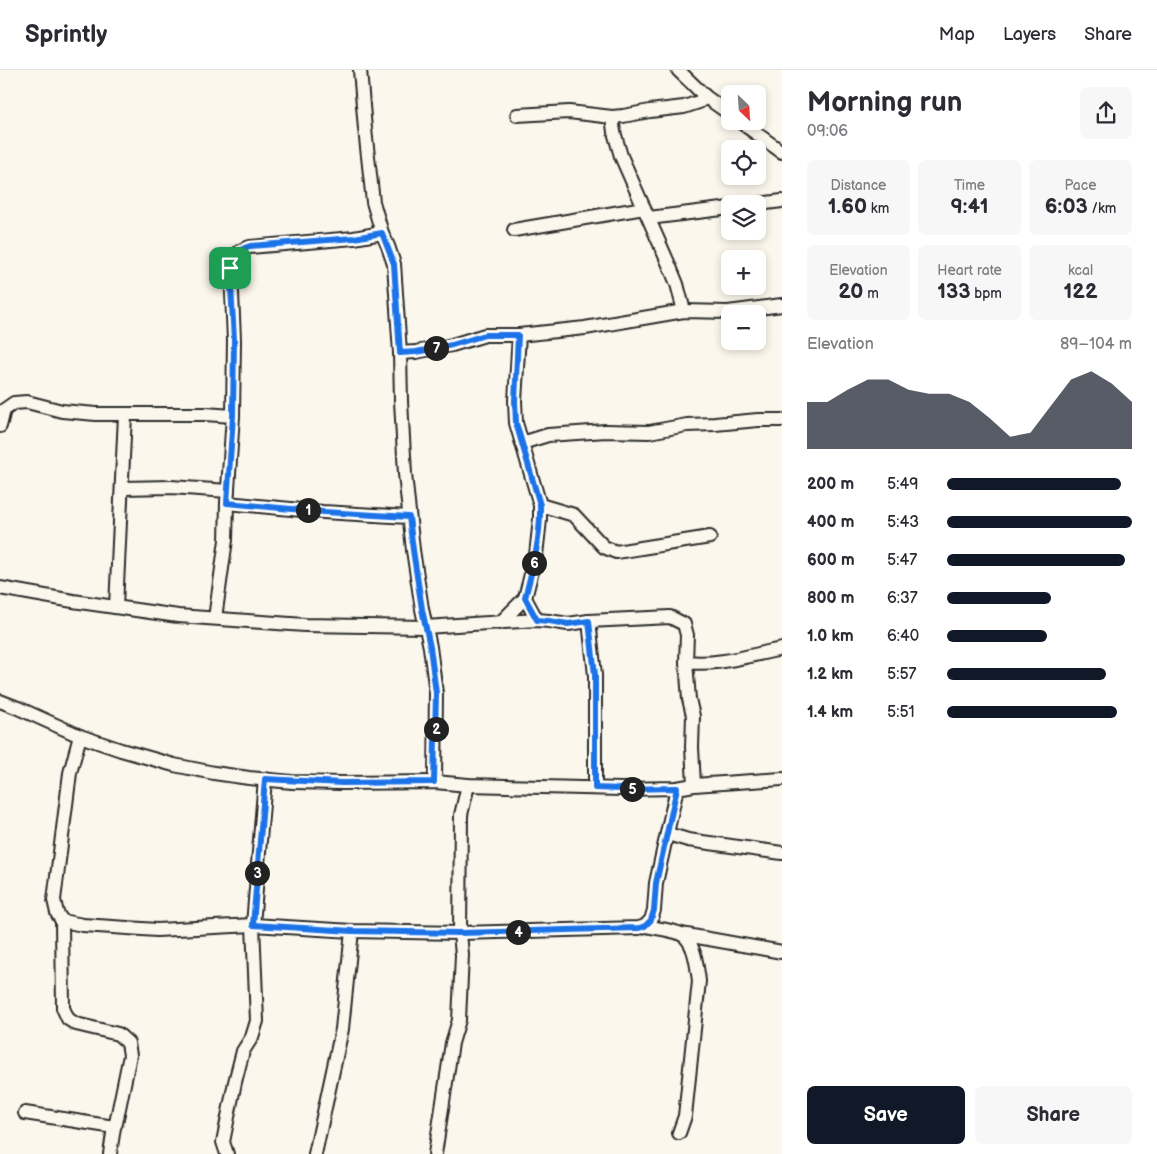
<!DOCTYPE html>
<meta charset="utf-8">
<style>
body{margin:0;font-family:"Balsamiq Sans",sans-serif;background:#f7f7f7;color:#2b2b33;height:100vh;display:flex;flex-direction:column;font-size:19px;white-space:nowrap}
*{box-sizing:border-box;margin:0}
p{font-size:16px;color:#7c7c81}
.icon{flex:none;width:28px;height:28px;fill:none;stroke:currentColor;stroke-width:2;stroke-linecap:round;stroke-linejoin:round}
.map{position:relative;flex:1;overflow:hidden}
.details{display:flex;flex-direction:column;background:#fff;width:375px}
.details>*{flex:none}
.needle{width:32px;rotate:155deg}
.controls{position:absolute;left:721px;top:15px;display:grid;gap:10px}
.controls a{display:grid;place-items:center;width:45px;height:45px;border-radius:8px;background:#fff;box-shadow:0 2px 8px #0003;font-size:25px}
.pin{position:absolute;display:grid;place-items:center;width:42px;height:42px;color:#fff;margin:-21px;border-radius:10px;box-shadow:0 2px 8px #0006}
.km{position:absolute;width:25px;height:25px;margin:-12px;border-radius:50%;background:#222;color:#fff;font-size:14px;line-height:25px;text-align:center}
.round{display:grid;place-items:center;flex:none;width:52px;height:52px;border-radius:8px;background:#f7f7f7}
.headline{display:flex;align-items:center;justify-content:space-between;height:85px;padding:0 25px}
h1{font-size:28px;font-weight:700;line-height:38px}
.figures{display:grid;grid-template-columns:repeat(3,1fr);gap:8px;height:85px;padding:5px 25px}
.figures div{display:grid;align-content:center;border-radius:8px;background:#f7f7f7;text-align:center}
.figures b{font-size:21px;font-weight:700}
.figures small{font-size:14px;font-weight:400}
.figures p{font-size:14px}
.chart{height:140px;padding:10px 25px}
.chart p{display:flex;justify-content:space-between}
.chart svg{width:100%;height:90px;margin-top:5px;fill:#111827;opacity:.7}
.button{display:flex;gap:10px;margin-top:auto;padding:10px 25px}
.button a{flex:1;height:58px;border-radius:8px;background:#111827;color:#fff;font-size:20px;font-weight:700;line-height:58px;text-align:center}
.button a+a{background:#f7f7f7;color:#2b2b33}
ul{padding:0 25px;list-style:none;font-size:16px}
li{display:grid;grid-template-columns:80px 60px 1fr;align-items:center;height:38px}
li i{height:12px;border-radius:6px;background:#111827}
header{display:flex;align-items:center;gap:30px;box-sizing:border-box;height:70px;padding:0 25px;background:#fff;border-bottom:1px solid #e1e1e2}
header strong{font-size:24px}
nav{display:flex;gap:28px;margin-inline-start:auto;font-size:18px}
main{display:flex;flex:1;min-height:0}
.map>svg:first-child{display:block}
</style>
<header>
<strong>Sprintly</strong>
<nav><a>Map</a><a>Layers</a><a>Share</a></nav>
</header>
<main>
<div class="map">
<svg width="782" height="1084" viewBox="0 0 782 1084">
<rect width="100%" height="100%" fill="#fbf7ec"/>
<filter id="ink" filterUnits="userSpaceOnUse"><feTurbulence type="fractalNoise" baseFrequency=".02" numOctaves="2"/><feDisplacementMap in="SourceGraphic" scale="10" xChannelSelector="R" yChannelSelector="G"/><feConvolveMatrix kernelMatrix="1 2 1 2 8 2 1 2 1" color-interpolation-filters="sRGB"/></filter>
<g filter="url(#ink)">
<g fill="none" stroke-linecap="round" stroke-linejoin="round">
<defs>
<g id="street">
<polyline points="360,0 365,59 373,132 382,163 388,176 394,194 400,283 401,331 405,404 413,480 422,539 430,577 436,623 435,712"/>
<polyline points="678,0 706,27 730,44"/>
<polyline points="517,45 569,42 612,47 623,46 650,41 684,37 699,32 706,27"/>
<polyline points="612,47 614,62 621,86 670,197 677,214 684,241"/>
<polyline points="739,51 782,82"/>
<polyline points="758,134 782,131"/>
<polyline points="649,148 730,138"/>
<polyline points="514,160 644,138"/>
<polyline points="400,283 416,282 452,275 485,265 519,265 585,258 684,241 728,242 782,235"/>
<polyline points="0,356 4,340 14,333 27,332 62,341 96,344 205,344 233,346"/>
<polyline points="522,373 548,365 606,361 649,362 687,355 715,354 758,350 782,350"/>
<polyline points="122,418 171,417 228,421"/>
<polyline points="227,433 323,442 409,447"/>
<polyline points="540,435 574,445 604,477 616,482 710,467"/>
<polyline points="0,518 73,531 178,546 305,555 425,557 537,550 549,551 568,554 589,551 595,605 595,718"/>
<polyline points="525,528 537,550"/>
<polyline points="116,537 125,345"/>
<path d="M215,548L226,470L227,433L233,346L234,270L231,198C234,186 238,180 250,177L354,168L382,163"/>
<polyline points="589,551 670,547 684,554 687,565 686,592 689,629 693,646 692,677 694,715"/>
<polyline points="500,553 525,528 536,485 540,449 540,435 516,353 515,331 519,265"/>
<path d="M686,592C719,596 750,585 782,579"/>
<polyline points="0,631 18,638 80,666 121,680 174,695 214,703 249,708 292,712 342,713 435,712 468,715 622,719 677,718 694,715 782,709"/>
<polyline points="80,666 70,703 54,830 57,843 62,851 83,855 157,860 253,855 352,861 460,863 639,858 645,856 651,850 654,840 656,813 677,718"/>
<polyline points="668,764 688,770 782,783"/>
<path d="M645,856C654,858 673,860 681,864C695,871 697,897 699,911L685,1046L679,1063"/>
<polyline points="681,864 782,882"/>
<polyline points="25,1043 114,1057 116,1053 130,985 128,973 118,964 76,954 68,949 63,938 62,851"/>
<polyline points="110,1084 114,1057"/>
<polyline points="227,1084 223,1072 235,1012 243,981 252,967 257,951 253,855 265,709"/>
<polyline points="315,1084 342,959 352,861"/>
<polyline points="435,1084 452,973 459,950 462,885 460,863 461,745 468,715"/>
</g>
</defs>
<use href="#street" stroke="#2b2b2b" stroke-width="16"/>
<use href="#street" stroke="#fbf7ec" stroke-width="12"/>
</g>
</g>
<g fill="none" stroke-linecap="round" stroke-linejoin="round" filter="url(#ink)">
<defs>
<path id="route" d="M382,163L394,194L400,283L416,282L452,275L485,265H518L515,331L516,353L540,435C541,467 533,497 525,528L537,550L549,551L568,554L589,551L595,605V718L622,719L677,718L656,813L654,840L651,850L645,856L639,858L460,863L352,861L253,855L265,709L342,713L434,712L436,623L430,577L422,539L413,480L409,447L324,442L227,433L233,346L234,270L230,198C234,185 237,180 250,176L354,168Z"/>
</defs>
<use href="#route" stroke="#fff" stroke-width="10"/>
<use href="#route" stroke="#1a73e8" stroke-width="6"/>
</g>
</svg>
<div class="controls">
<a><svg class="needle" viewBox="-14 -14 28 28"><path d="M0-13l5 13h-10z" fill="#e53935"/><path d="M0 13l5-13h-10z" fill="#7c7c81"/></svg></a>
<a><svg class="icon" aria-label="locate" viewBox="0 0 24 24"><circle cx="12" cy="12" r="6"/><path d="M12 2v4M12 18v4M2 12h4M18 12h4"/></svg></a>
<a><svg class="icon" aria-label="layers" viewBox="0 0 24 24"><path d="M12 4l9 5-9 5-9-5zM3 14l9 5 9-5"/></svg></a>
<a>+</a>
<a>−</a>
</div>
<div class="pin" style="left:230px;top:198px;background:#1e9e55"><svg class="icon" aria-label="arrive" viewBox="0 0 24 24"><path d="M6 21V4h12l-3 4 3 4H6"/></svg></div>
<b class="km" style="left:308px;top:440px">1</b>
<b class="km" style="left:436px;top:659px">2</b>
<b class="km" style="left:257px;top:803px">3</b>
<b class="km" style="left:518px;top:862px">4</b>
<b class="km" style="left:632px;top:719px">5</b>
<b class="km" style="left:534px;top:493px">6</b>
<b class="km" style="left:436px;top:278px">7</b>
</div>
<section class="details">
<div class="headline"><div><h1>Morning run</h1><p>09:06</p></div><a class="round"><svg class="icon" aria-label="share" viewBox="0 0 24 24"><path d="M12 15V3M7 8l5-5 5 5M5 13v7h14v-7"/></svg></a></div>
<div class="figures">
<div><p>Distance</p><b>1.60<small> km</small></b></div>
<div><p>Time</p><b>9:41</b></div>
<div><p>Pace</p><b>6:03<small> /km</small></b></div>
</div>
<div class="figures">
<div><p>Elevation</p><b>20<small> m</small></b></div>
<div><p>Heart rate</p><b>133<small> bpm</small></b></div>
<div><p>kcal</p><b>122</b></div>
</div>
<div class="chart"><p><span>Elevation</span>89–104 m</p>
<svg viewBox="0 0 160 44" preserveAspectRatio="none"><path d="M0 44V21L10 21L20 15L30 10L40 10L50 15L60 17L70 17L80 21L90 29L100 38L110 36L120 23L130 10L140 6L150 12L160 21V44z"/></svg>
</div>
<ul>
<li><b>200 m</b>5:49<i style="width:94%"></i></li>
<li><b>400 m</b>5:43<i style="width:100%"></i></li>
<li><b>600 m</b>5:47<i style="width:96%"></i></li>
<li><b>800 m</b>6:37<i style="width:56%"></i></li>
<li><b>1.0 km</b>6:40<i style="width:54%"></i></li>
<li><b>1.2 km</b>5:57<i style="width:86%"></i></li>
<li><b>1.4 km</b>5:51<i style="width:92%"></i></li>
</ul>
<div class="button"><a>Save</a><a>Share</a></div>
</section>
</main>
